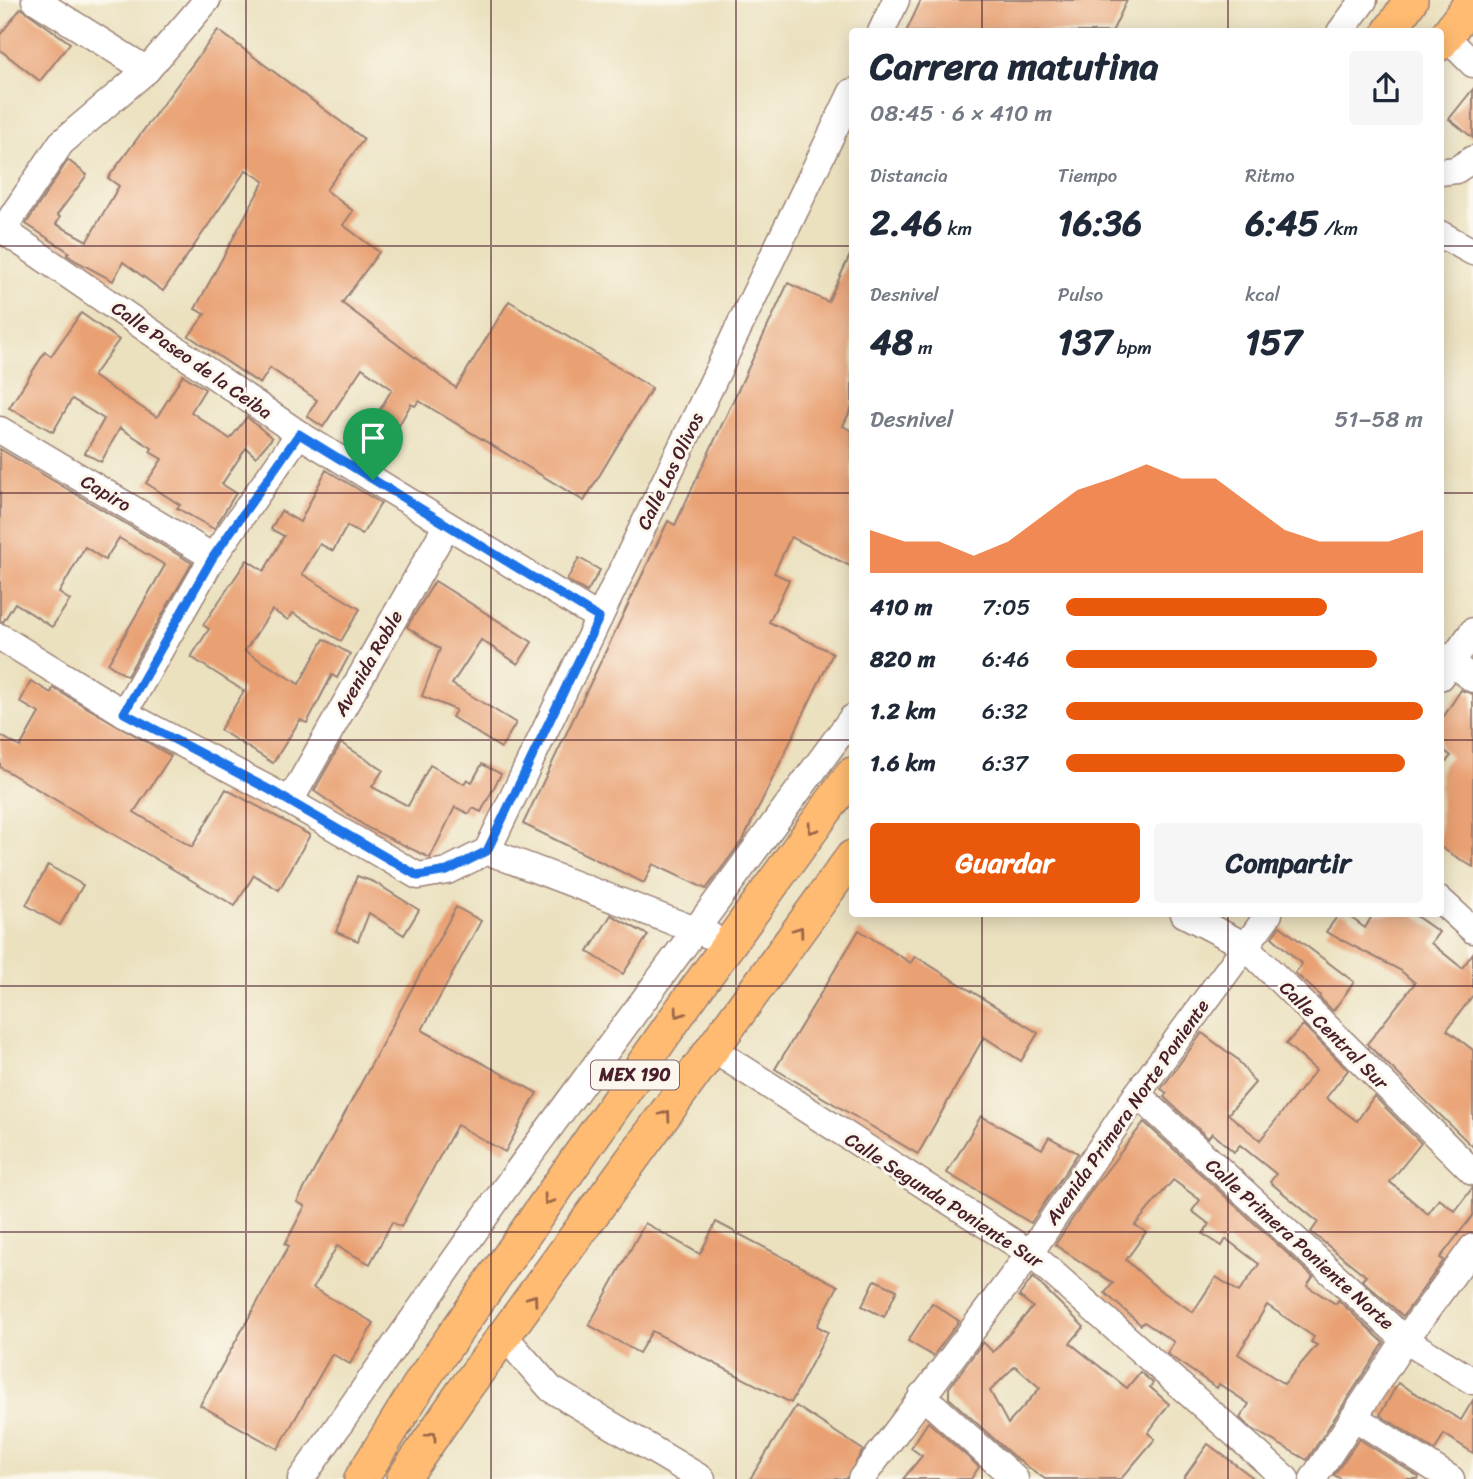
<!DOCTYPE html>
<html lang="es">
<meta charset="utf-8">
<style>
body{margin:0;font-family:Sriracha,sans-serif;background:#f6f6f7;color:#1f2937;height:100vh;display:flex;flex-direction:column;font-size:26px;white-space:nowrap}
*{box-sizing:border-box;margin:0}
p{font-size:23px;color:#747a83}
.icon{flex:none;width:38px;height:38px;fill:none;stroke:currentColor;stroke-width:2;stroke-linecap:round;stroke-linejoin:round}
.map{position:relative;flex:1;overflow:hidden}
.side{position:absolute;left:849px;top:28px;width:595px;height:889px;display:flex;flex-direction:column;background:#fff;border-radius:7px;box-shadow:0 4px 18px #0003}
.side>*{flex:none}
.pin{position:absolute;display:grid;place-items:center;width:60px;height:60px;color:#fff;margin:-72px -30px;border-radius:50% 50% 50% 0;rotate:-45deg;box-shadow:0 0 7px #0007}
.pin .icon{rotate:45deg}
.round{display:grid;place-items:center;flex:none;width:74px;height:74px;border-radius:7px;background:#f6f6f7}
.overview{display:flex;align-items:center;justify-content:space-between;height:119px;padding:0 21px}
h1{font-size:38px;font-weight:800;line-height:52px}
.figures{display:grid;grid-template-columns:repeat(3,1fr);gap:10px;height:119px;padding:7px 21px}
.figures div{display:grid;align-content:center}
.figures b{font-size:35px;font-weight:800}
.figures small{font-size:19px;font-weight:400}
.figures p{font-size:19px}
.chart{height:196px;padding:14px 21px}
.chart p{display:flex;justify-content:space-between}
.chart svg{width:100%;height:126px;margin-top:7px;fill:#ea580c;opacity:.7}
.action{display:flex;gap:14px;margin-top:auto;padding:14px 21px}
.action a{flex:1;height:80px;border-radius:7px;background:#ea580c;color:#fff;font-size:28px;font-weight:800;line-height:80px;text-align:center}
.action a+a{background:#f6f6f7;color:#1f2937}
ul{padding:0 21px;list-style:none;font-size:23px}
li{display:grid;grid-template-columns:112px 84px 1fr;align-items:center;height:52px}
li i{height:18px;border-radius:9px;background:#ea580c}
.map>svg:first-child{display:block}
</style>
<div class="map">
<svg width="1473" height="1479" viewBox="0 0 1473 1479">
<rect width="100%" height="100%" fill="#fbf7ec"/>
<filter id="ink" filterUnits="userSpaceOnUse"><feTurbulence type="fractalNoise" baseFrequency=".0143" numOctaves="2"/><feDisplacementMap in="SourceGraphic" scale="14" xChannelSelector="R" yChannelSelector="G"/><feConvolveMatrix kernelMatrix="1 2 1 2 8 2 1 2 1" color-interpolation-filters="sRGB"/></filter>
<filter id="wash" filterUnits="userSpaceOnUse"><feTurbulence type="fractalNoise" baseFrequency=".00686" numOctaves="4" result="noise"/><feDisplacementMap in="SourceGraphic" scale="28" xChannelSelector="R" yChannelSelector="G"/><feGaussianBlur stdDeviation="1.57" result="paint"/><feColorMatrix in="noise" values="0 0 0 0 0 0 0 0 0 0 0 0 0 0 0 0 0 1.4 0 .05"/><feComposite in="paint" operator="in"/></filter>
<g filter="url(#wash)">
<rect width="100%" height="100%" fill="#ebe1bf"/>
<g id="blocks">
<g fill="#e9a072" fill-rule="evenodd">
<polygon points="921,0 1127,0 1112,32 906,32"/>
<polygon points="21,8 70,43 40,81 0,50 0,35"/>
<polygon points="218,30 364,139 326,190 353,211 343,225 379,252 342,303 456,388 509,301 652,388 584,501 419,401 415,406 411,404 377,464 356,451 392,389 362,368 323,427 307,416 317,400 270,368 260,384 189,336 205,314 195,309 264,181 246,170 163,291 123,262 113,281 76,261 67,255 69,252 26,224 68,160 87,175 57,215 60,217 56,224 87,241 119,186 108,178"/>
<polygon points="1473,89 1473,138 1449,119"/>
<polygon points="852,251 852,407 843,426 852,431 852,567 791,537 774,573 789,580 769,622 833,653 744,838 706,889 653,864 644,883 523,824 668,521 675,525 788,283 828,302"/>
<polygon points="81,313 119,340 93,376 111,388 157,417 183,375 205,389 191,412 230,439 247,417 272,438 256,457 246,448 222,484 236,493 214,529 177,508 180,505 146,483 162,459 150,452 152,448 120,428 101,462 85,453 104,419 72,399 53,432 9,408 45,352 51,356"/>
<polygon points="0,449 192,563 127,676 108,664 165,565 119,538 105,560 85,547 59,593 70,600 52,627 15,603 3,622 0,621"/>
<polygon points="326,470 381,503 362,535 347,526 333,551 320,544 302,574 360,609 341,641 293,613 288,620 272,610 245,651 299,684 324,639 350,654 337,678 332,675 307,723 300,720 273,763 220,730 244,691 191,657 209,629 203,625 247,560 264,571 284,536 271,529 281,511 300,522"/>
<polygon points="579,558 600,570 587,592 567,580"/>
<polygon points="435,581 532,642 518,664 481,640 452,684 516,723 501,748 452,717 456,710 422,696 440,649 407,627"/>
<polygon points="31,681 51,693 53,688 171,756 134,812 192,847 226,789 310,835 279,890 254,875 235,906 0,767 0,735 20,747 39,713 20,702"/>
<polygon points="1461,690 1473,694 1473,867 1440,847 1440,769 1451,756 1440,747 1440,722"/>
<polygon points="341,743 383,770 372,787 408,806 430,765 464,784 467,779 472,782 482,764 501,774 481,812 473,808 469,814 455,807 430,858 368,828 314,791"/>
<polygon points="48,865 83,885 60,925 26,905"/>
<polygon points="357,876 374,882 419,910 404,935 369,913 358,941 336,932"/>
<polygon points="456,907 481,921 422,1030 537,1093 505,1152 457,1125 401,1227 392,1222 370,1264 337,1246 313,1288 374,1323 350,1364 332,1354 278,1449 200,1405 289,1246 285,1244 305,1206 297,1202"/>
<polygon points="1339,914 1346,914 1365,928 1373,914 1413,914 1439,932 1431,943 1462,968 1473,953 1473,995 1447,1030 1473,1050 1473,1147 1367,1044 1415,983 1400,970 1326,932"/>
<polygon points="611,915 648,935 623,974 588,952"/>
<polygon points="1280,926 1354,982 1333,1011 1319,997 1320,995 1295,973 1302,964 1272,937"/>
<polygon points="859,930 911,963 915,956 1038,1033 1021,1061 984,1037 918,1154 775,1069"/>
<polygon points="1303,1025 1348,1070 1326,1098 1357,1121 1374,1096 1421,1143 1390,1182 1428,1214 1439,1199 1455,1211 1473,1187 1473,1215 1440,1258 1444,1260 1403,1316 1362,1280 1366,1276 1311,1232 1318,1222 1270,1182 1276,1174 1240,1145 1234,1152 1212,1133 1208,1138 1164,1097 1167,1093 1161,1089 1202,1033 1237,1059 1255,1083 1228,1114 1260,1140 1316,1070 1286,1044"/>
<polygon points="981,1116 1042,1149 1049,1137 1078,1153 1031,1223 947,1173"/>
<path d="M1144,1122L1313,1277L1307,1286L1336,1304L1338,1300L1384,1343L1307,1460L1251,1428L1240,1418L1249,1404L1219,1384L1217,1388L1173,1358L1167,1353L1174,1342L1144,1322L1141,1325L1105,1293L1113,1283L1055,1245L1093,1188ZM1173,1180L1200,1200L1192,1211L1209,1224L1203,1234L1222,1246L1226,1239L1259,1264L1239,1292L1216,1277L1193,1312L1157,1288L1126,1260L1146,1232L1135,1225ZM1267,1305L1314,1337L1311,1342L1317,1345L1284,1384L1238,1354Z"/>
<polygon points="716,1222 838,1286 817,1326 828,1332 791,1403 652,1331 639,1353 589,1325 645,1223 700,1254"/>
<path d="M1033,1277L1084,1327L1070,1343L1127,1388L1140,1372L1153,1383L1150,1387L1169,1404L1148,1433L1155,1439L1121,1479H1045L1014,1457L949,1398V1388L983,1342L993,1352L1033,1307L1019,1296ZM1015,1366L1040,1388L1008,1424L990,1391Z"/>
<polygon points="875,1280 897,1290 884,1317 862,1306"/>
<polygon points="932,1303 959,1321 933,1356 908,1341"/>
<polygon points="1398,1383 1461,1420 1473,1400 1473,1453 1444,1434 1435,1450 1380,1415"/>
<polygon points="796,1406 863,1450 846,1479 750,1479"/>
<polygon points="928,1422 979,1467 971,1479 903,1479 922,1456 911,1448"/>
<polygon points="1359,1439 1419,1477 1418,1479 1341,1479 1334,1475"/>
<polygon points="1208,1444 1255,1479 1183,1479"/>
</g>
</g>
</g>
<g filter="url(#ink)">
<use href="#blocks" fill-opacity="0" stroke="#9a8075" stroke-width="2"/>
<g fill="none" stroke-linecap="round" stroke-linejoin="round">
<defs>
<g id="minor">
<polyline points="35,0 147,70"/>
<polyline points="207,0 147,70 61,143 3,230 299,434 599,618"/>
<polyline points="881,32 896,0"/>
<polyline points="1340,32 1364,0"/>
<polyline points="1446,37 1473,64"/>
<polyline points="1440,172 1456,170 1473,159"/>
<polyline points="1440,234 1473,252"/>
<polyline points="0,430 213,557"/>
<polyline points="0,637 124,713 270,790 418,876 447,871 487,851 711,936"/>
<polyline points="1440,655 1473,679"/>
<polyline points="1440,677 1473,631"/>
<polyline points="124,713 213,557 299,434"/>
<polyline points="290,801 447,525"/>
<polyline points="487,851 852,92"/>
<polyline points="1440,900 1473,930"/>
<polyline points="1184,914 1244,945 1473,1172"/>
<polyline points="714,1050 1030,1253 1286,1479"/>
<polyline points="1137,1094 1405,1340 1473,1381"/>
<polyline points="505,1337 551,1389 702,1479"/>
<polyline points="922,1395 1015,1479"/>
<polyline points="1354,1417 1451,1479"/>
<polyline points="301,1479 505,1188 852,718"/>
<polyline points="861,1479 1030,1253 1137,1094 1269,914"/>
<polyline points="1313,1479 1405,1340 1473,1247"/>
</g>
<g id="major">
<polyline points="1389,32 1411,0"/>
<polyline points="1440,44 1473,0"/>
<polyline points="361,1479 423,1379 684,1006 852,774"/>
<polyline points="403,1479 462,1393 852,857"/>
</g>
</defs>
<use href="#minor" stroke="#9a8075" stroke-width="29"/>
<use href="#major" stroke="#9a8075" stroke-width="36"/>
<use href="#minor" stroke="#fff" stroke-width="26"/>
<use href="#major" stroke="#ffbb71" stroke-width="33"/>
</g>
<defs><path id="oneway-chevron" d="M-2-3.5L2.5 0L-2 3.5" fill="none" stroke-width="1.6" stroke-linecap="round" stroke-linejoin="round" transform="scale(1.75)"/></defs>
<g stroke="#9b654a">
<use href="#oneway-chevron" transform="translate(812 829) rotate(126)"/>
<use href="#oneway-chevron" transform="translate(799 931) rotate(-54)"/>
<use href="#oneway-chevron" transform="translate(679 1013) rotate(125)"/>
<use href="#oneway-chevron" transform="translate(666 1115) rotate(-54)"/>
<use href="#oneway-chevron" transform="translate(548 1200) rotate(125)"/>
<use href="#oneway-chevron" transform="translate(533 1299) rotate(-54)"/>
<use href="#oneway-chevron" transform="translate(432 1436) rotate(-56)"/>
</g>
</g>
<g fill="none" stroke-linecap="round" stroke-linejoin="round" filter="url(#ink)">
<defs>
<polygon id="route" points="299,434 599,618 487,851 447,871 418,876 270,790 124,713 213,557"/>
</defs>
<use href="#route" stroke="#fff" stroke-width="14"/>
<use href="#route" stroke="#1a73e8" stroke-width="9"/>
</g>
<path fill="none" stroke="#4a1f2b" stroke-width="2" stroke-opacity="0.55" d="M246,0V1479M491,0V1479M736,0V1479M982,0V32M1228,0V32M0,246H852M1440,246H1473M0,493H852M1440,493H1473M0,740H852M1440,740H1473M982,914V1479M1228,914V1479M0,986H1473M0,1232H1473"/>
<g text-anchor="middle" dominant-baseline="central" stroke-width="6" stroke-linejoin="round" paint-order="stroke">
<rect fill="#fbf7ec" stroke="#7f6065" stroke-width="2" x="591" y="1060.5" width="88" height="29" rx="5"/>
<g font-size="18" font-weight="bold" fill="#4a1f2b">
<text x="635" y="1075">MEX 190</text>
</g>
<g font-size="19" fill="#4a1f2b" stroke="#fbf7ec">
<text transform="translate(192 360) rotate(35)">Calle Paseo de la Ceiba</text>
<text transform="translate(670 471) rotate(-64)">Calle Los Olivos</text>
<text transform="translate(106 493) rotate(31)">Capiro</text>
<text transform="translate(368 663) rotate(-60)">Avenida Roble</text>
<text transform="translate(1334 1035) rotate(45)">Calle Central Sur</text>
<text transform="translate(1127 1112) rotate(-55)">Avenida Primera Norte Poniente</text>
<text transform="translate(944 1200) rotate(33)">Calle Segunda Poniente Sur</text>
<text transform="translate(1300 1244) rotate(42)">Calle Primera Poniente Norte</text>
</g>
</g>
</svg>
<div class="pin" style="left:373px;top:480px;background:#1e9e55"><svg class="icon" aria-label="arrive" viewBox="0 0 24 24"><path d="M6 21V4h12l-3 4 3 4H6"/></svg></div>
<section class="side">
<div class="overview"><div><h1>Carrera matutina</h1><p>08:45 · 6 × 410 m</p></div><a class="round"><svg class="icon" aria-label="share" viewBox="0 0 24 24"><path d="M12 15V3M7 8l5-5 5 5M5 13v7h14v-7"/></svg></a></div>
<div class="figures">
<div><p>Distancia</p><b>2.46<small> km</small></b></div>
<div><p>Tiempo</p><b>16:36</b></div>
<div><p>Ritmo</p><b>6:45<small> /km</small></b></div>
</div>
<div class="figures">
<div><p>Desnivel</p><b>48<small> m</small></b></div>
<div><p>Pulso</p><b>137<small> bpm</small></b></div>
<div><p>kcal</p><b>157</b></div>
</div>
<div class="chart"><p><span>Desnivel</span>51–58 m</p>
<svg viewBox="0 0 160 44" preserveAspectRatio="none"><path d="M0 44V29L10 33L20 33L30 38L40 33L50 24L60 15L70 11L80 6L90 11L100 11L110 20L120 29L130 33L140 33L150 33L160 29V44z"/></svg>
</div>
<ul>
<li><b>410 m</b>7:05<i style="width:73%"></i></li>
<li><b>820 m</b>6:46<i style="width:87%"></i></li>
<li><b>1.2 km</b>6:32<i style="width:100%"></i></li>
<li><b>1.6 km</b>6:37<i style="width:95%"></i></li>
</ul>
<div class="action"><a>Guardar</a><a>Compartir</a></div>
</section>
</div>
